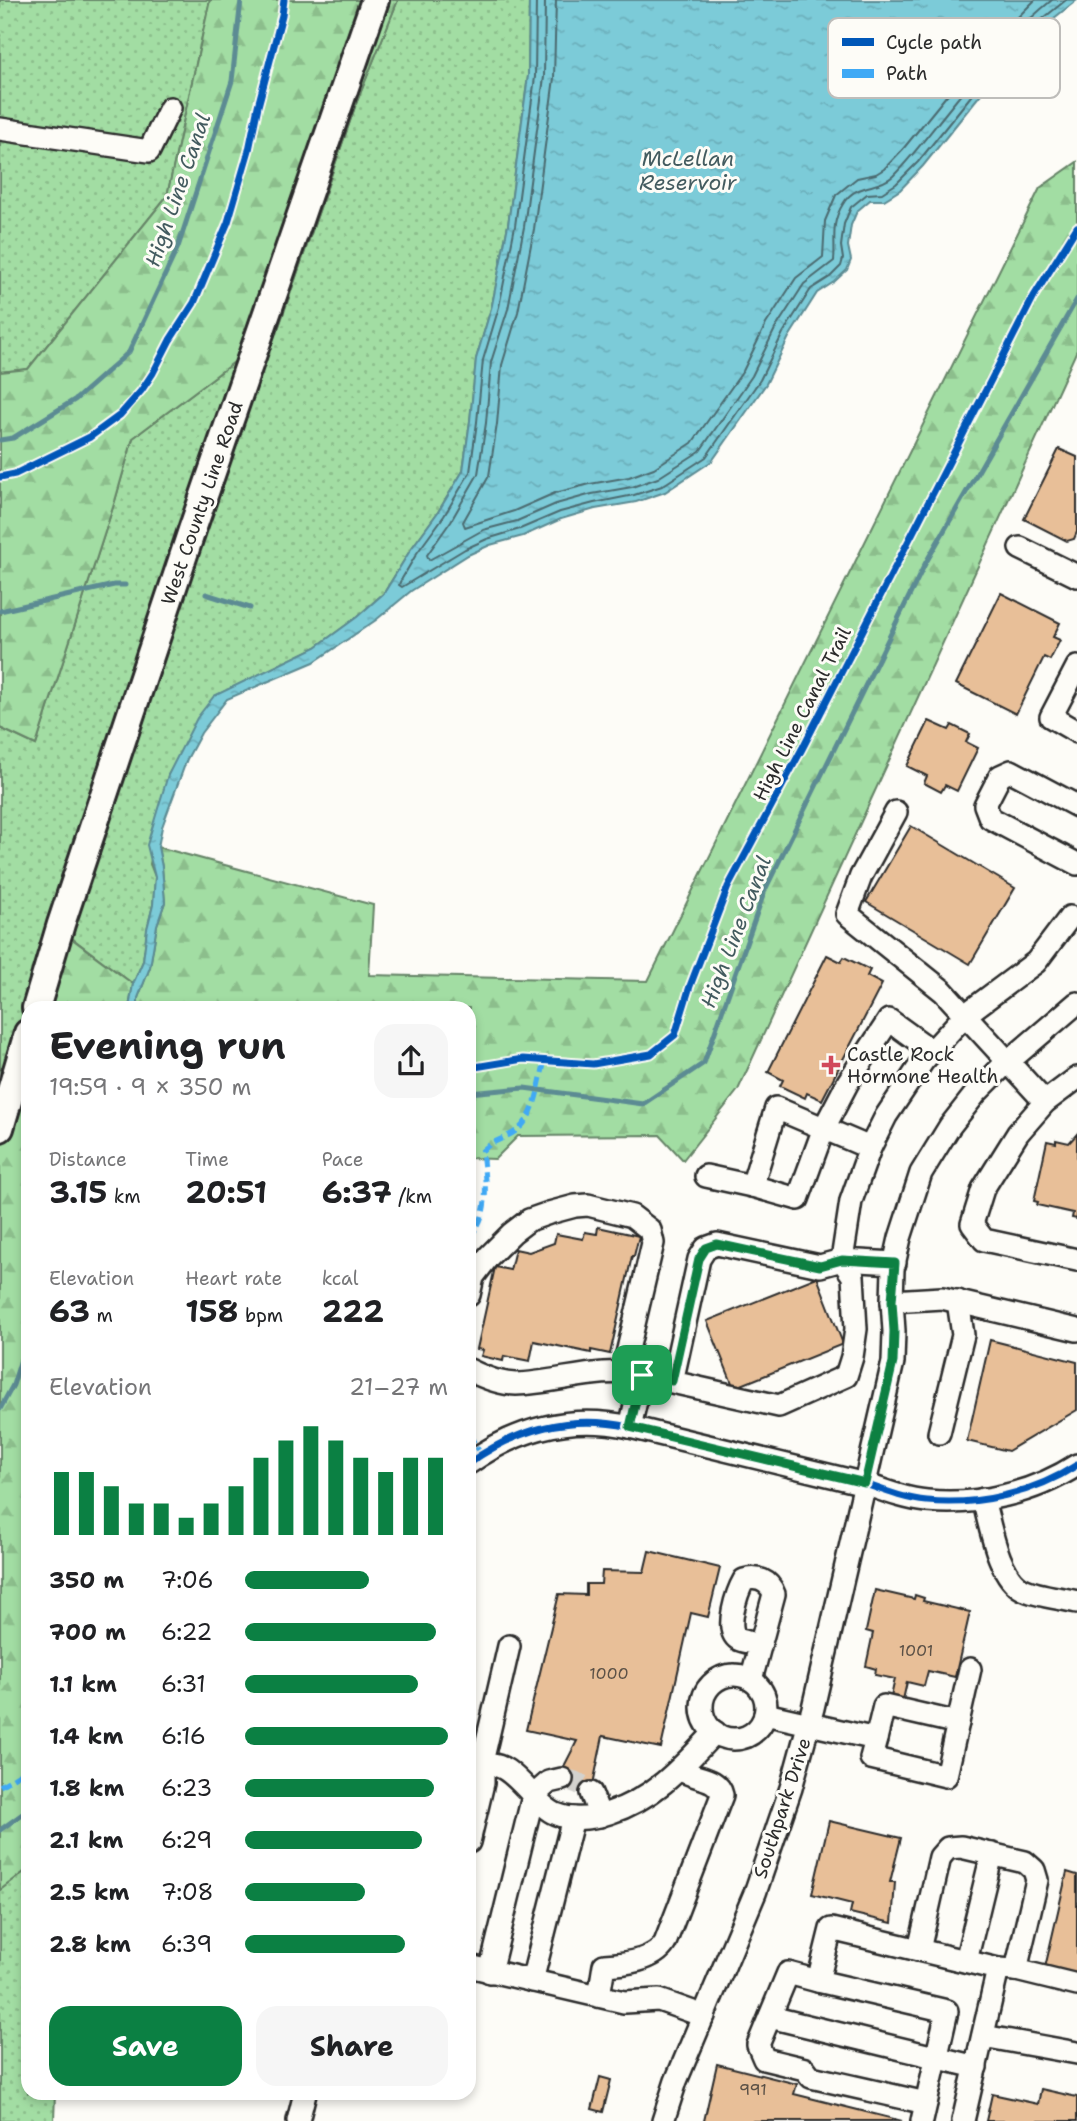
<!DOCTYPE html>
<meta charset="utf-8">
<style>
body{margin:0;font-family:"Shantell Sans",sans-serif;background:#f6f6f6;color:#202124;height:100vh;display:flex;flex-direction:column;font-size:26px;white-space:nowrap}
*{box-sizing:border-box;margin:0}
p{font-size:23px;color:#757577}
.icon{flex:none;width:38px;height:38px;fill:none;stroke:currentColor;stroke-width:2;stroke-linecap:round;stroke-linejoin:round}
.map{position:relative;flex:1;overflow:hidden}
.details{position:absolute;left:21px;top:1001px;width:455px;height:1099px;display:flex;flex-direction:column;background:#fff;border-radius:21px;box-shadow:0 4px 10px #0003}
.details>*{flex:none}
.pin{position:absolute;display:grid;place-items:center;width:60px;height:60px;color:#fff;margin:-30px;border-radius:14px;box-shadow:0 4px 10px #0006}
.round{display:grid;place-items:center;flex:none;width:74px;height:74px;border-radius:21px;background:#f6f6f6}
.overview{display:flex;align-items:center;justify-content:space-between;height:119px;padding:0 28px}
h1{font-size:38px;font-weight:700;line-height:52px}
.metrics{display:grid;grid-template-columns:repeat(3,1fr);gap:10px;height:119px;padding:7px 28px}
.metrics div{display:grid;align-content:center}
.metrics b{font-size:30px;font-weight:700}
.metrics small{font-size:19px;font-weight:400}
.metrics p{font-size:19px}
.chart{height:196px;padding:14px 28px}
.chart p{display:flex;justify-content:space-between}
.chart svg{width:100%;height:126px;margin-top:7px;stroke:#0b8043;stroke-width:6}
.action{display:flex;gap:14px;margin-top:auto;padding:14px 28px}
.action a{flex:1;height:80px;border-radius:21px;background:#0b8043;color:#fff;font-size:28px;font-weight:700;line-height:80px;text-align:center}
.action a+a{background:#f6f6f6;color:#202124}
ul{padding:0 28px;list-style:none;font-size:23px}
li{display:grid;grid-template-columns:112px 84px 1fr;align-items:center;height:52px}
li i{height:18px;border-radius:9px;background:#0b8043}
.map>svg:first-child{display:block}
</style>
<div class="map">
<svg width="1077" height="2121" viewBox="0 0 1077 2121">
<defs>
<pattern id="grass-dots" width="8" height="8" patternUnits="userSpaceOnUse" patternTransform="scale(1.75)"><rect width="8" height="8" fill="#a2dda3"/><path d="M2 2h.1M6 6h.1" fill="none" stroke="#8cbe8c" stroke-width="1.8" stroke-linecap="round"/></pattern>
<pattern id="forest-firs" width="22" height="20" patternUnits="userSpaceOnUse" patternTransform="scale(1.75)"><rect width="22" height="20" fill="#a2dda3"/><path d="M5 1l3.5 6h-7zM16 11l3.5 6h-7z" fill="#8cbe8c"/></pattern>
<pattern id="water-ripples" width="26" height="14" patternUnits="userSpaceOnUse" patternTransform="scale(1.75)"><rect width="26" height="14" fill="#7ccbd8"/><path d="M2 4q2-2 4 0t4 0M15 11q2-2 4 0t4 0" fill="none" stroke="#6baeba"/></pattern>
</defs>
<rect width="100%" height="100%" fill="#fdfcf7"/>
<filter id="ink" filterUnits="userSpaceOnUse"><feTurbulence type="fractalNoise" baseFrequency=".0143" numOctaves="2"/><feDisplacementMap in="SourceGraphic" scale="14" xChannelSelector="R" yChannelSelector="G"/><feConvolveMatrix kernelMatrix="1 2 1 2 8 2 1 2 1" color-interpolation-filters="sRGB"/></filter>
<g filter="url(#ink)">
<g fill="url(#grass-dots)" stroke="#668467" stroke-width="2">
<polygon points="0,0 210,0 167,196 28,369 0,372"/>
<polygon points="398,0 529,0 528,76 508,225 492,305 476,359 470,421 463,471 438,512 411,549 384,593 357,617 316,647 215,696 168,775 150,864 155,877 153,905 147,929 143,961 133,984 53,924 0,1086 0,728 36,745 115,501 133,438 278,329 356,104"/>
<polygon points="28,1869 28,2093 55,2093 54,2121 0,2121 0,1890"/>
</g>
<g fill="url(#forest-firs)" stroke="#668467" stroke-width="2">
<polygon points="210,0 398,0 356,104 278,329 133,438 115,501 36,745 0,728 0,372 28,369 167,196"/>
<polygon points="1077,162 1077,350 738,1090 683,1160 660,1135 518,1136 495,1159 469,1158 469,1008 138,1008 138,998 150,967 157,925 165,902 162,867 158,847 373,905 369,975 648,981 1040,188"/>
<polygon points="52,924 133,984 129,1008 28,1008 28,1869 0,1890 0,1086"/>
</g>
<polygon fill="url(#water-ripples)" stroke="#5c8b93" stroke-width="2" points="529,0 1077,0 1044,26 996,75 923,166 900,190 884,200 870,200 857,211 851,225 848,246 851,260 847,270 834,282 817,293 789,337 766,384 712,461 665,492 636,502 595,509 561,519 523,536 490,545 468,555 411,591 376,620 314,662 227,699 201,733 187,759 162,827 158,847 162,867 165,902 157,925 150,967 138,998 138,1008 129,1008 133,984 143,961 147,929 153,905 155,877 147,845 168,775 197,718 214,696 316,647 357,617 384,593 411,549 438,512 463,471 470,421 476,359 492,305 508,225 528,76"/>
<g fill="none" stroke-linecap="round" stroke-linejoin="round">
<g stroke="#4b6b70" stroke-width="2">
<polyline points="536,0 535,77 515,226 499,307 483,360 477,422 470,472 444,516 417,553 400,582 399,585 402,587 465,549 487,539 520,529 560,512 594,503 634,495 662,486 706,457 760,380 783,333 811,289 830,277 841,266 843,259 841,246 844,224 851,207 867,194 882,193 896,184 918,162 991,71 1040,21 1066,0"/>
<path d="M545,0L544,77L524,227L508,309L491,362L486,423L478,474L451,521L427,555L429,560L483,530L517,521L556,504L592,494L632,487L658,478L700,451L752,376L775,329L804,284L834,261C836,240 830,224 843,204C856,182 878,190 893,176C912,157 928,135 945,114C978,73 1011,33 1052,0"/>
<polyline points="556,0 554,78 534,229 518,312 502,365 497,424 489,476 463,522 465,527 514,511 555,493 590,484 629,477 654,468 692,443 743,371 766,324 796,278 823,257 825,221 836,195 857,178 876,174 884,169 903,149 977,58 1035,0"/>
</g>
<g stroke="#5c8b93" stroke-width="5">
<polyline points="0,440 13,438 76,399 129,352 178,247 232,81 241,0"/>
<polyline points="206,594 250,608"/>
<polyline points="0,611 114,585 125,585"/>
<polyline points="469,1093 524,1088 643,1104 704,1063 765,890 925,564 1077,299"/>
<polyline points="0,1409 13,1385 28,1337"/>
<polyline points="0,1830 28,1810"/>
</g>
</g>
<g fill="#e8bf98" stroke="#2b2b2b" stroke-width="2">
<polygon points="1059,449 1077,457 1077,532 1074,539 1067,541 1024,519"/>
<polygon points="1001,593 1060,623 1053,637 1060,640 1050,660 1044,657 1016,714 956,684"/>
<polygon points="929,721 949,730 952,725 970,734 966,742 978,748 957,791 945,785 941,792 924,783 927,776 907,766"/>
<polygon points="911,826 1015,888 970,964 866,902"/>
<polygon points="827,955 841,962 844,957 870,970 867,976 882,984 822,1100 807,1093 805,1098 780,1086 783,1080 768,1072"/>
<polygon points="1077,1134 1077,1219 1072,1218 1073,1213 1037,1205 1038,1202 1034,1201 1047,1141 1056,1143 1056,1140 1069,1143"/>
<polygon points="598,1227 639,1236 634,1256 632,1256 610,1354 591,1350 591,1353 534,1341 530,1361 504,1356 503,1361 481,1356 483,1350 477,1349 495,1267 510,1270 515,1249 529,1252 554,1243 556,1234 583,1239 585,1232 597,1234"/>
<polygon points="817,1277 843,1344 734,1388 707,1321"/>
<polygon points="990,1340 1077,1362 1077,1410 1008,1451 967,1441"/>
<polygon points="649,1551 720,1568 708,1617 691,1613 661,1748 603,1736 590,1799 559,1776 577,1741 526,1730 559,1594 586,1595 586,1584 601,1584 602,1571 644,1572"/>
<polygon points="875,1590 914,1599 915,1595 924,1598 923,1601 970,1612 955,1677 928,1671 924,1686 907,1682 903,1700 891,1697 895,1679 875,1675 876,1669 866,1666 873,1633 866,1631"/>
<polygon points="829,1821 901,1838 890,1882 895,1882 892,1923 850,1913 852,1904 812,1894"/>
<polygon points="1067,1872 1077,1875 1077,1979 1044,1972"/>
<polygon points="717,2064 797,2084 794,2094 902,2121 704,2121"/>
<polygon points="600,2077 611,2080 603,2112 592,2109"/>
<polygon points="1041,2089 1077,2097 1077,2121 986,2121 992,2094 1038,2104"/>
</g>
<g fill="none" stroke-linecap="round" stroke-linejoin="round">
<path stroke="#d3d2ce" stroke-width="21" stroke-dasharray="21 10" stroke-linecap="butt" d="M562,1779C575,1781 583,1784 591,1793"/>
<defs>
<g id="minor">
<polyline points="0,129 149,151 170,108"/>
<polyline points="1020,548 1077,576"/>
<polyline points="1077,667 1051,717 1077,732"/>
<polyline points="1077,806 1011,771 1000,776 985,805 990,818 1077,864"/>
<polyline points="896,812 861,876 847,914 943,991 1045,1102"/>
<polyline points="1077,1078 1045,1102 1018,1133 983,1189 972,1224 984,1240 1077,1260"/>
<polyline points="870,1148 776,1108 752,1186 798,1199 824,1128 848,1082 889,1020 932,1051"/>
<polyline points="706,1176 752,1186"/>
<polygon points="717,1244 820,1266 842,1260 853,1276 856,1329 852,1357 846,1376 779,1406 672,1382 699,1259 706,1248"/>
<polyline points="895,1263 842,1260 851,1201 870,1148 886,1116 923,1061 965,1015 1036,962 1070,917"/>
<polyline points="469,1295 473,1277 489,1256 512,1233 529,1220 549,1213 575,1206 588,1205 632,1216 650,1230 653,1243 623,1371"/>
<polyline points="892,1301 942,1298 1077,1330"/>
<path d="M469,1370C483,1377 501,1384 516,1384C558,1383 601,1366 642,1375"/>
<polyline points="630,1427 642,1375 653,1377"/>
<polyline points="939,1433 963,1335 958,1301"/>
<path d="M469,1463C518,1428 571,1414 630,1427L865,1484C885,1491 906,1499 927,1501C978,1506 1034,1493 1077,1465"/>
<path d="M983,1499C990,1524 998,1577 1023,1589C1037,1596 1061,1598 1077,1602"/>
<circle cx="734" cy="1707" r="32"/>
<path d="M751,1680L774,1594C769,1580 757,1576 744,1580C737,1592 724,1630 738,1639C744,1642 754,1643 760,1645"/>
<polyline points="765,1714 876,1739 871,1758 946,1776 970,1669"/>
<polyline points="876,1739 884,1706 958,1723"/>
<path d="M483,1767C509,1754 534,1806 556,1814C573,1821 591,1819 609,1813C655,1798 682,1767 715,1732"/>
<polyline points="591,1793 600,1816"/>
<polyline points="469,1842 483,1783 483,1758 509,1646"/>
<polyline points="919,1950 940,1857 948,1848 961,1847 1025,1862 1034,1870 1037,1880 1016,1970 998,1969"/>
<polyline points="966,1961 992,1854"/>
<polyline points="469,1966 624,2002 659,2000 704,2016"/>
<polyline points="1016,1970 1077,1985"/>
<polyline points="490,1972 533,1796 549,1782 562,1779"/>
<polyline points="532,1981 573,1818"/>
<polyline points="818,1981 788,1973 758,2045 764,2059 805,2069 811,2077 926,2103"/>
<path d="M599,1996L604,1965C624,1964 654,1961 665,1943L722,1795C718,1776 693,1779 679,1769"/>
<polyline points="770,2017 976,2067"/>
<polyline points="983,2036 1077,2053"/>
<polyline points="298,2121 305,2093"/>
<polyline points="663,2121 676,2081 755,1893 791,1788 813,1708 893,1362 894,1331 892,1301 893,1269 900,1238 921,1173 950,1126 976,1093 1002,1067 1077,1003"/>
<polyline points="922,2121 947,2011 818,1981 831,1929 998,1969 963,2121"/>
</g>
<g id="major">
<polyline points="36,1008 61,924 192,530 375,0"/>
<polyline points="0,1128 28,1033"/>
</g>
</defs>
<use href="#minor" stroke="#2b2b2b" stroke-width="26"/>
<use href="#major" stroke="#2b2b2b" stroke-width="32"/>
<use href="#minor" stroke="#fdfcf7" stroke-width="21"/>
<use href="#major" stroke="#fdfcf7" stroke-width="26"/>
<g stroke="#3fa9f5" stroke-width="5" stroke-dasharray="10 5" stroke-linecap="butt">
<path d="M469,1237C492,1215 485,1180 482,1151C491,1141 505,1139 516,1131C537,1116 538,1085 545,1061"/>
<polyline points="469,1434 481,1454"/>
<polyline points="0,1786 18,1775 28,1764"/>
</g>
<defs>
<g id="cycleway">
<polyline points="0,477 15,474 90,437 120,415 141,391 153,373 170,340 194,303 228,222 249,150 258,106 282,15 284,0"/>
<polyline points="469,1068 523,1059 593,1064 651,1054 675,1035 690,986 728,887 802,749 1034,296 1077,227"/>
<path d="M469,1463C518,1428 571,1414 630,1427L865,1484C885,1491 906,1499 927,1501C978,1506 1034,1493 1077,1465"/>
</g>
</defs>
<use href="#cycleway" stroke="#fdfcf7" stroke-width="11"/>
<use href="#cycleway" stroke="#0057b8" stroke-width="7"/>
</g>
</g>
<g fill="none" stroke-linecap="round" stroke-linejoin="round" filter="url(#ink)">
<defs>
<polygon id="route" points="717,1244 820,1266 842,1260 895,1263 892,1301 894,1331 893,1362 865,1483 630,1427 642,1375 672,1381 699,1259 706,1248"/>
</defs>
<use href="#route" stroke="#fff" stroke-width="14"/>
<use href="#route" stroke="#0b8043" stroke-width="9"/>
</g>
<path fill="#d1495b" stroke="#fdfcf7" stroke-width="2.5" d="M827.5 1054.5h7v7h7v7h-7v7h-7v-7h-7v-7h7z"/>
<g text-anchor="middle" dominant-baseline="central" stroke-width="6" stroke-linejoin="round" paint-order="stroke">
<g font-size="16" fill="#5a5046">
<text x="916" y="1650">1001</text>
<text x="609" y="1673">1000</text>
<text x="753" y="2089">991</text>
</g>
<g font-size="19" fill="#2b2b2b" stroke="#fdfcf7">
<text transform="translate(202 503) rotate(-71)">West County Line Road</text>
<text transform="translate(802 714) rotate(-63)">High Line Canal Trail</text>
<text transform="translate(782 1808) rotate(-72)">Southpark Drive</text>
</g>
<g font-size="19" fill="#2b2b2b" stroke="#fdfcf7" text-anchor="start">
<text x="847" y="1054">Castle Rock<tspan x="847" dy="22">Hormone Health</tspan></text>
</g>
<g font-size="21" font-style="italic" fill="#435b5f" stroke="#fdfcf7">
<text x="688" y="159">McLellan<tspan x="688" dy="24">Reservoir</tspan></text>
<text transform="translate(178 190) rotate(-71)">High Line Canal</text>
<text transform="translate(736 932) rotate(-69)">High Line Canal</text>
</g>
</g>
<rect x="828" y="18" width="232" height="80" rx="10" fill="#fdfcf7" stroke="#bebdba" stroke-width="2"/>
<rect x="842" y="38" width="32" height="8" fill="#0057b8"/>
<rect x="842" y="69" width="32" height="9" fill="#3fa9f5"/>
<g font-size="19" fill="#2b2b2b">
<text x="886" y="49">Cycle path</text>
<text x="886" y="80">Path</text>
</g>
</svg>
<div class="pin" style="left:642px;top:1375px;background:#1e9e55"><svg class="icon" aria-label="arrive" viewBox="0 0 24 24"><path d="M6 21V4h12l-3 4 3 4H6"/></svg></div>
<section class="details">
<div class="overview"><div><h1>Evening run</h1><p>19:59 · 9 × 350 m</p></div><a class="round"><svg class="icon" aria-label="share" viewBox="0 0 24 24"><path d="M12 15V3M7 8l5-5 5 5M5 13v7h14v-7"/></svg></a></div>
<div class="metrics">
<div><p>Distance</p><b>3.15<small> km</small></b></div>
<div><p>Time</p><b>20:51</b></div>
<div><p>Pace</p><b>6:37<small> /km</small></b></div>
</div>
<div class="metrics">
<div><p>Elevation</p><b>63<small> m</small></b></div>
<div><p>Heart rate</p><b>158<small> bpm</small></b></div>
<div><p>kcal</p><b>222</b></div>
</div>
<div class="chart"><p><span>Elevation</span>21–27 m</p>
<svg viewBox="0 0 160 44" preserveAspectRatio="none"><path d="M5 44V22M15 44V22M25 44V27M35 44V33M45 44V33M55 44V38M65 44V33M75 44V27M85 44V17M95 44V11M105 44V6M115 44V11M125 44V17M135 44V22M145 44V17M155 44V17"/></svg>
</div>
<ul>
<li><b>350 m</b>7:06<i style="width:61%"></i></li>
<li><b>700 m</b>6:22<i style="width:94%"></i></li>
<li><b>1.1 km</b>6:31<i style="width:85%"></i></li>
<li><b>1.4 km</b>6:16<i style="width:100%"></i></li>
<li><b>1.8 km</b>6:23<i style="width:93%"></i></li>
<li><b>2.1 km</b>6:29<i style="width:87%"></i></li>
<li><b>2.5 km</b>7:08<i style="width:59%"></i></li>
<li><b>2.8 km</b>6:39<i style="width:79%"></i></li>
</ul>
<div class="action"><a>Save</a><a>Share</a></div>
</section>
</div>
